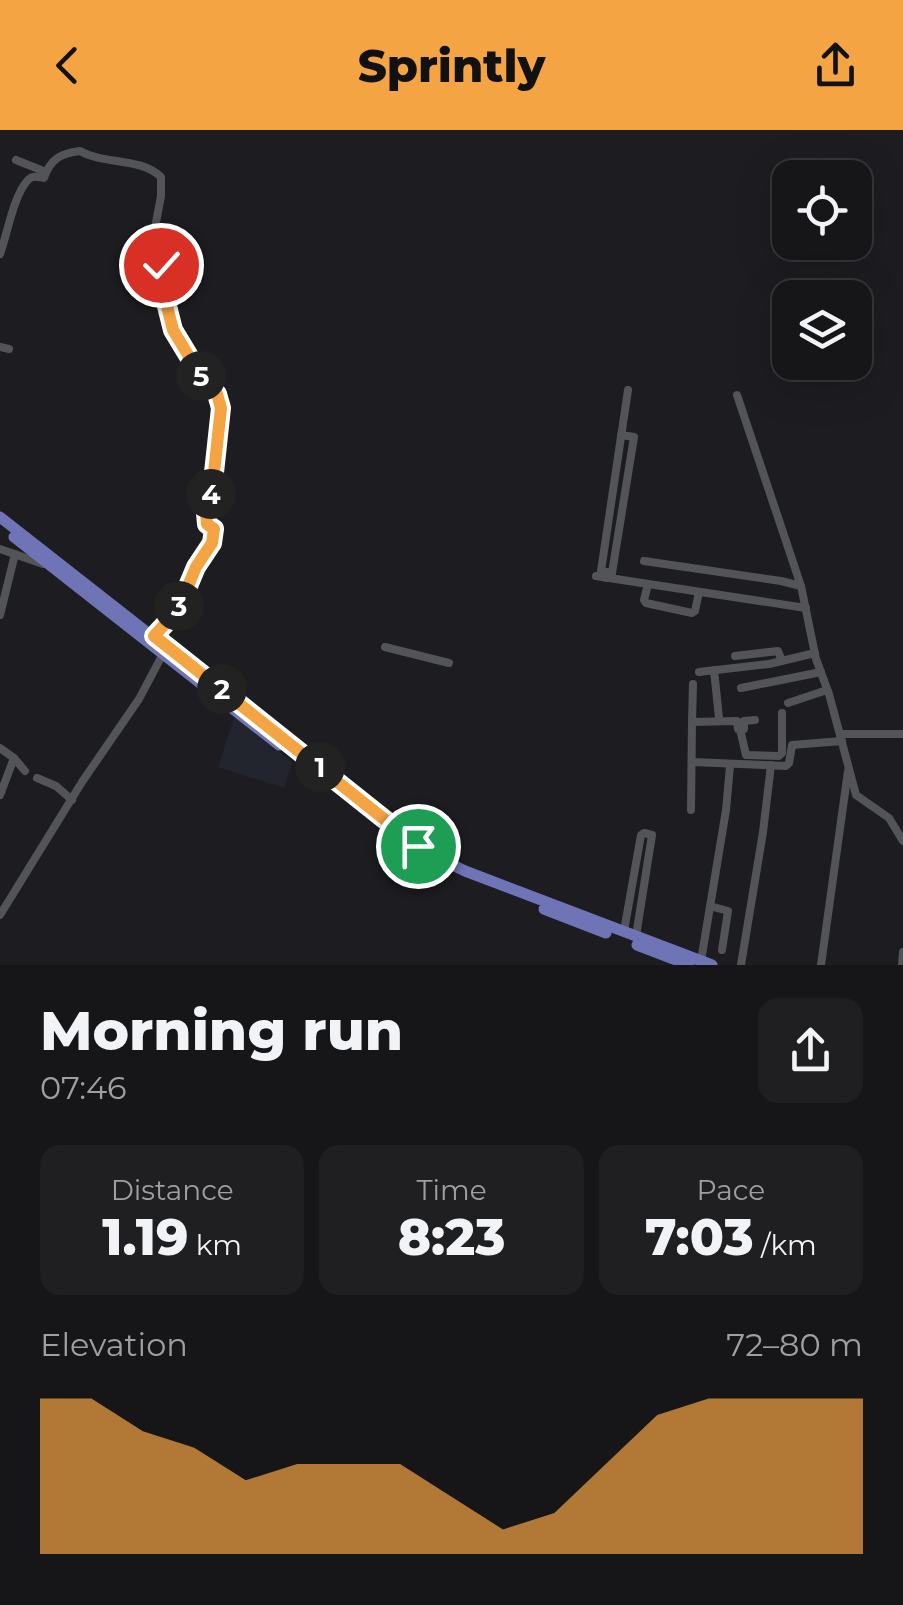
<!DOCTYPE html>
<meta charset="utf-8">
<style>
body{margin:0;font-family:Montserrat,sans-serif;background:#1f1f22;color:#f1f3f6;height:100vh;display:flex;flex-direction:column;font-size:38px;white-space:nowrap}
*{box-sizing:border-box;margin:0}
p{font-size:32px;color:#9e9fa2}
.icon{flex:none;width:55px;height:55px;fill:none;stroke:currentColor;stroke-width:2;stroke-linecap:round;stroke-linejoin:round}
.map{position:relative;height:835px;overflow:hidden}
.details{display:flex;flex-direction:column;background:#161619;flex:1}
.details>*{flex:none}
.buttons{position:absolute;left:772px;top:30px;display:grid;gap:20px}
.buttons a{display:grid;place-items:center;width:100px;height:100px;border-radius:20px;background:#161619;box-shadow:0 10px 40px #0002,0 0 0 2px #353538;font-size:50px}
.pin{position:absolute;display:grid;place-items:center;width:85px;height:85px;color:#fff;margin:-42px;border:5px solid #fff;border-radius:50%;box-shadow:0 2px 10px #0007}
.km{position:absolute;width:50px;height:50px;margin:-25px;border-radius:50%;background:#222;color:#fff;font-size:28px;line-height:50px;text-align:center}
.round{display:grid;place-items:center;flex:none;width:105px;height:105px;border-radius:20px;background:#1f1f22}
.overview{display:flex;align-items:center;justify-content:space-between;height:170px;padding:0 40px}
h1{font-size:55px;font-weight:800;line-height:75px}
.metrics{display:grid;grid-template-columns:repeat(3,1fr);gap:15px;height:170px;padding:10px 40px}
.metrics div{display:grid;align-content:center;border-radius:20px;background:#1f1f22;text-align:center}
.metrics b{font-size:50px;font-weight:800}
.metrics small{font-size:28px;font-weight:400}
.metrics p{font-size:28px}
.chart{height:280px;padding:20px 40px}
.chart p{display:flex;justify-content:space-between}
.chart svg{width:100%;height:180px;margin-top:10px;fill:#f4a443;opacity:.7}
header{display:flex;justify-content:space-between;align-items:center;height:130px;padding:0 40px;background:#f4a443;color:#111;font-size:45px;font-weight:800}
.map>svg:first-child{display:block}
</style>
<header><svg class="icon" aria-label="back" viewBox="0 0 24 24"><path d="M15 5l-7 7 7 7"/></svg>Sprintly<svg class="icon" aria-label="share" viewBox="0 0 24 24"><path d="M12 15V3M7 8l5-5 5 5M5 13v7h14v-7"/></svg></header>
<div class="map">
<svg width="903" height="835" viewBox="0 0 903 835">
<rect width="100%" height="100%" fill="#1d1d21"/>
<polygon fill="#23252e" points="235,585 292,632 284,658 218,637"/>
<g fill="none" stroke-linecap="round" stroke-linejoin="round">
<g stroke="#535458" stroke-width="8">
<polyline points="16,30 46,42"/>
<path d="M0,124C7,105 14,64 28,50C33,45 37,47 44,48C50,30 60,23 80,21C105,35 140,27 161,47V66L154,103L164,164L171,194L180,214L192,229L199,243L217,264L221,278L211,361L206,383L207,394L214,399L212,413L196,437L178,479L154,506"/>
<polyline points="0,217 9,219"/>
<polyline points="737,265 801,456"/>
<polyline points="0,419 43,434"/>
<polyline points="644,431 781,451 801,456 816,529 829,564 856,665 889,688 903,711"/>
<polyline points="607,442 612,443 634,307 621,305"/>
<polyline points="596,446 806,478"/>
<polyline points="606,448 607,442 601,441 628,260"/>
<polyline points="648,454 644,470 646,473 692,483 695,481 699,462"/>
<polyline points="0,485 15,424"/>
<polyline points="385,517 449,533"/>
<polyline points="735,526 778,521 782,531"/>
<polyline points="714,540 719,588"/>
<polyline points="699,542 769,534 815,523"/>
<polyline points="741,558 821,542"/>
<polyline points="788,573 827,560"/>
<polyline points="692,592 693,554"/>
<polyline points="740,599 746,625 779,626 782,623 782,583"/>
<polyline points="840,604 903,604"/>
<polyline points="0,618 14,628 25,641"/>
<polyline points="692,632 786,636 789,633 792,615 842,611"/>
<polyline points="37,648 56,656 72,670"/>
<polyline points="0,665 14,628"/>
<polyline points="691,680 692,592 737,591 738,599 744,599 744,591 755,590"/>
<polyline points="710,776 728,781 722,820"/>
<polyline points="0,785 82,652 139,569 165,520"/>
<polyline points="624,801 641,705 644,703 652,705 636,806"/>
<polyline points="701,831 726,680 730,636"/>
<polyline points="741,835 763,702 771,635"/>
<polyline points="821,835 848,641"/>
<polyline points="902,835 903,822"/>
</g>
<g stroke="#6e74b6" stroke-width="11">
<polyline points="0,387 430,724 465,741 712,835"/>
<polyline points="14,407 279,615"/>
<polyline points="544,779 606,803"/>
<polyline points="637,815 689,835"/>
</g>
</g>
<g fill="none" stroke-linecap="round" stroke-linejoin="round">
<defs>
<polyline id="route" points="161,135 164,164 173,200 199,243 217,264 221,278 212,361 206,383 207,394 214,399 212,413 196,437 178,480 154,506 418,716"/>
</defs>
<use href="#route" stroke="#fff" stroke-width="20"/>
<use href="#route" stroke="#f4a443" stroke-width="12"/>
</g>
</svg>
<div class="buttons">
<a><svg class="icon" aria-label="locate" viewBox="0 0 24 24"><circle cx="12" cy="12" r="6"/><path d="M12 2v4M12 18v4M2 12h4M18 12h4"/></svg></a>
<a><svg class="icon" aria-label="layers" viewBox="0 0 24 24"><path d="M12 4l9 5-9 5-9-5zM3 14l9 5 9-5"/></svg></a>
</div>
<div class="pin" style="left:418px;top:716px;background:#1e9e55"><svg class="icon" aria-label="arrive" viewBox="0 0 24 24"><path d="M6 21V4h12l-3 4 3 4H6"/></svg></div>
<div class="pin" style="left:161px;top:135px;background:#d93025"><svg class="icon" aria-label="check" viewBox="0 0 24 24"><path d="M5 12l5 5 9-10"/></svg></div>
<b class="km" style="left:320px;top:637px">1</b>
<b class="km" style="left:222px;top:559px">2</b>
<b class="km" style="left:179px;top:476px">3</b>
<b class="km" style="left:211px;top:364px">4</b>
<b class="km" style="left:201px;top:246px">5</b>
</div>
<section class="details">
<div class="overview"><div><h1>Morning run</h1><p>07:46</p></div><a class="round"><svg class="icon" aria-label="share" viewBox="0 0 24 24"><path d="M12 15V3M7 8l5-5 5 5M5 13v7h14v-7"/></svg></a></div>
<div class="metrics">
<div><p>Distance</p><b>1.19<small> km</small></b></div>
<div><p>Time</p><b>8:23</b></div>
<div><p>Pace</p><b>7:03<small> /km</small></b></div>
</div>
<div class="chart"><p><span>Elevation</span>72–80 m</p>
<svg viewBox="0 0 160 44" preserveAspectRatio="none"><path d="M0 44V6L10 6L20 14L30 18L40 26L50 22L60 22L70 22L80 30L90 38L100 34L110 22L120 10L130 6L140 6L150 6L160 6V44z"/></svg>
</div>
</section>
